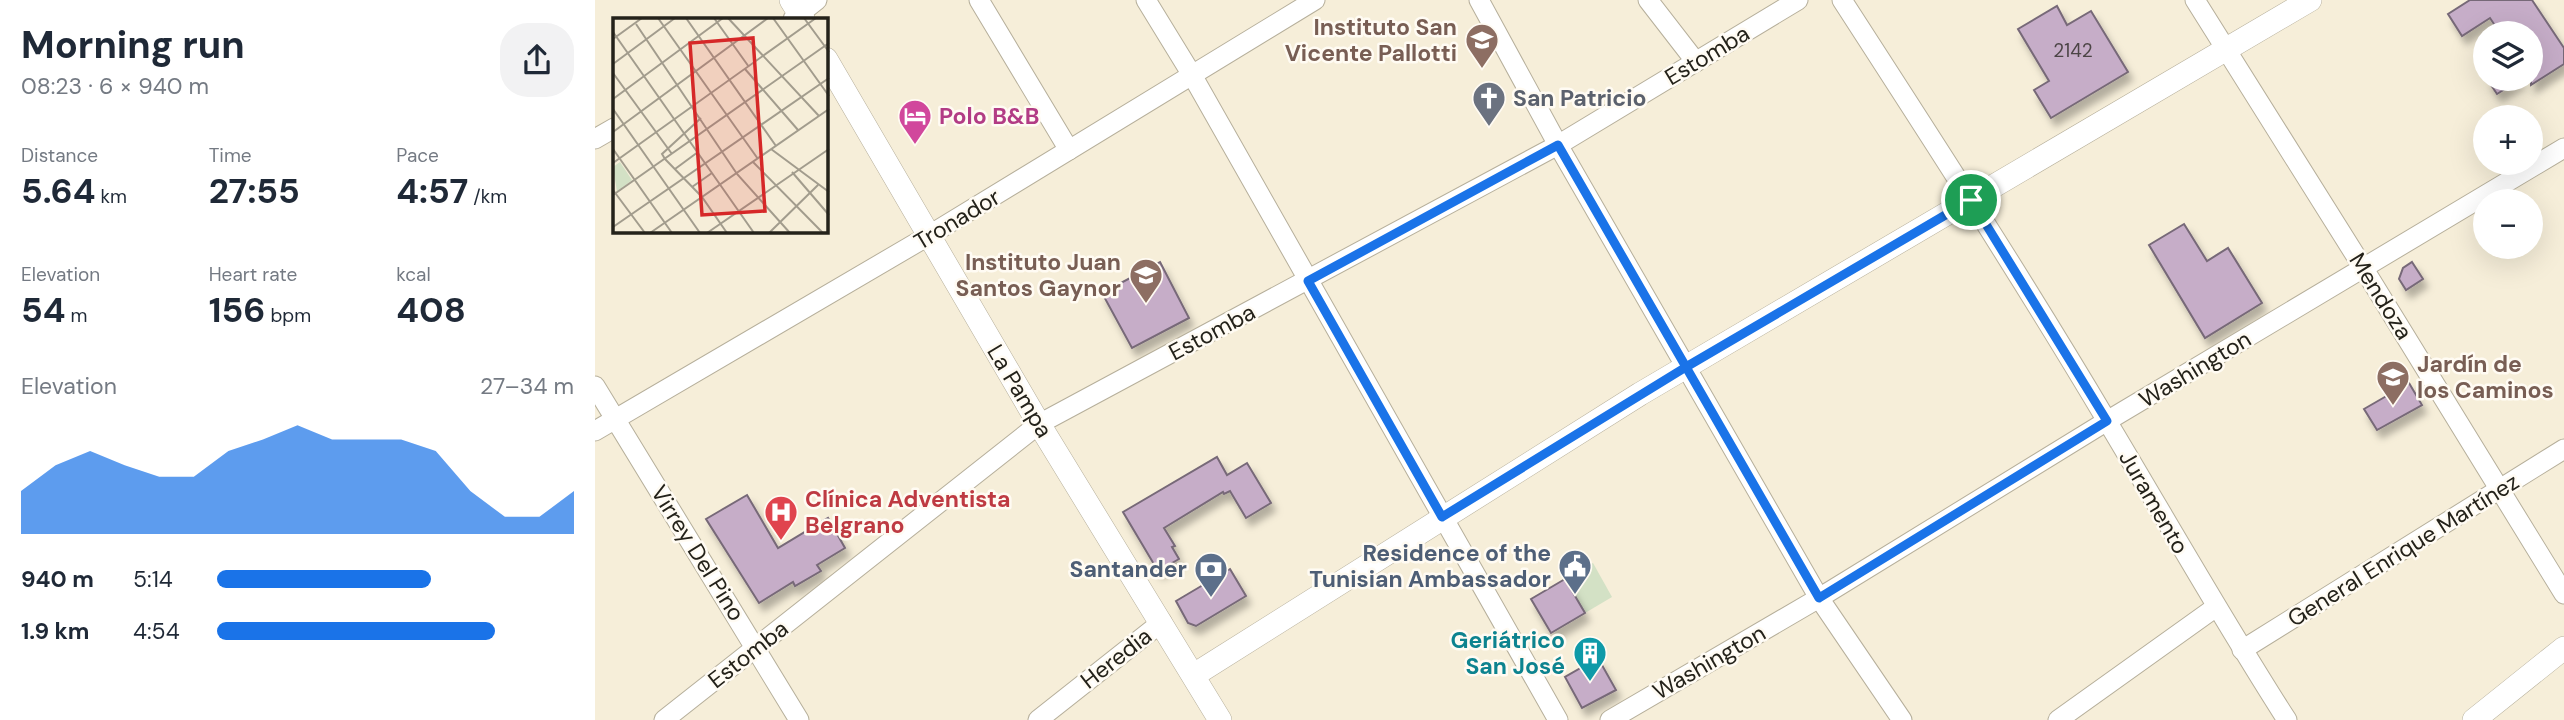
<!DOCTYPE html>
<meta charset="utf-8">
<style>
body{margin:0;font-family:"DM Sans",sans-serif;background:#f2f2f3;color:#1f2937;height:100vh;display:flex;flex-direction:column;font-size:26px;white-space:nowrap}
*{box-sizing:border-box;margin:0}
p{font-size:23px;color:#747a83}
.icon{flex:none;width:38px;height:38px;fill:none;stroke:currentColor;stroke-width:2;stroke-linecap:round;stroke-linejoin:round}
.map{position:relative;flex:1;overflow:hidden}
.panel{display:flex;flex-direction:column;background:#fff;width:595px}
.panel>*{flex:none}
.controls{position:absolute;left:1878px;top:21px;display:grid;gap:14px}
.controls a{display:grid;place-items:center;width:70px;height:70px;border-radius:50%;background:#fff;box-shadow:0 7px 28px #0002;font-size:35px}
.pin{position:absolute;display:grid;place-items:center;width:60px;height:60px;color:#fff;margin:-30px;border:4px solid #fff;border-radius:50%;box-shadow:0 2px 7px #0007}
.round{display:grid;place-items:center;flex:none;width:74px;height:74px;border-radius:28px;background:#f2f2f3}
.headline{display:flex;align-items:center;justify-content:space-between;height:119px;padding:0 21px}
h1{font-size:38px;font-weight:700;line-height:52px}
.metrics{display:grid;grid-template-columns:repeat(3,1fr);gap:10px;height:119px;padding:7px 21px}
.metrics div{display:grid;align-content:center}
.metrics b{font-size:35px;font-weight:700}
.metrics small{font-size:19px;font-weight:400}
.metrics p{font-size:19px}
.chart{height:196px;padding:14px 21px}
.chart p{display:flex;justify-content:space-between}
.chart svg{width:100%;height:126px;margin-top:7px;fill:#1a73e8;opacity:.7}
ul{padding:0 21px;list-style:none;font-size:23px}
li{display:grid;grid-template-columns:112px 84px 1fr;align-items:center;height:52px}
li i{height:18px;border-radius:9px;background:#1a73e8}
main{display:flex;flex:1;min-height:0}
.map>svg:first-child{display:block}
</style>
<main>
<section class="panel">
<div class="headline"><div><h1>Morning run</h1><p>08:23 · 6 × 940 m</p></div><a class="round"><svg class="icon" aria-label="share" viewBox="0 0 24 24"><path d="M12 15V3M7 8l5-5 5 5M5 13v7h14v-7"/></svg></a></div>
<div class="metrics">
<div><p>Distance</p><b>5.64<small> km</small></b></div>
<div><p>Time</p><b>27:55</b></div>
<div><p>Pace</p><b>4:57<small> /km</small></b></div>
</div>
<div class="metrics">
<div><p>Elevation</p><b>54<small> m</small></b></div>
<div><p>Heart rate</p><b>156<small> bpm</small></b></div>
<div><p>kcal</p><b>408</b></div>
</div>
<div class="chart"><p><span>Elevation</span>27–34 m</p>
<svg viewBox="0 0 160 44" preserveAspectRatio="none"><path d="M0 44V29L10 20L20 15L30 20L40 24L50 24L60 15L70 11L80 6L90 11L100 11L110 11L120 15L130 29L140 38L150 38L160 29V44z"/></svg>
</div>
<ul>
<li><b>940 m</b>5:14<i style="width:60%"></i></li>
<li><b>1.9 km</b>4:54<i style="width:78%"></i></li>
</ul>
</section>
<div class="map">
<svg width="1969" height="720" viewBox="0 0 1969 720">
<defs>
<filter id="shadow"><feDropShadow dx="4.5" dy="8" stdDeviation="3.5" flood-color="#0004"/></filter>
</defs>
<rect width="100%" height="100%" fill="#f6eed9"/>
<polygon fill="#d3e1c5" points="998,563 1017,597 990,613 970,579"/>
<g fill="#c6adc8" stroke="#776978" stroke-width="2" filter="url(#shadow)">
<polygon points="1875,0 1937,0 1969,48 1969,64 1936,85 1936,33 1905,33 1895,18 1867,36 1853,14"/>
<polygon points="1462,6 1472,25 1496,11 1533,72 1456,118 1439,90 1454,81 1423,29"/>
<polygon points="1892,79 1926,79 1902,94"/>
<polygon points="1589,224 1612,261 1633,248 1667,303 1610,338 1554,245"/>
<polygon points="565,262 594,318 537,348 507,293"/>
<polygon points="1817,262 1828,279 1811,290 1804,279 1808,268"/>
<polygon points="1814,383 1827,405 1782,430 1769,409"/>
<polygon points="622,457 632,475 652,463 676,503 651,518 635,491 629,494 628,492 569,528 580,546 577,547 584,559 563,571 528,512"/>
<polygon points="152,495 183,548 233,518 250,548 222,565 226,571 200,586 198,582 164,603 111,519"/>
<polygon points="635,569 651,596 601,626 593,623 581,601"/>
<polygon points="970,579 990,613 956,633 936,599"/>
<polygon points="1003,658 1021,690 987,708 970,677"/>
</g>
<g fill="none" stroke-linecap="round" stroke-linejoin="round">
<defs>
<g id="minor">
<polyline points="384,0 474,150"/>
<polyline points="551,0 597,75 963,720"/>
<polyline points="884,0 963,145 1224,598 1307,720"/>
<polyline points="1053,0 1101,62"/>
<path d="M1247,0C1337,139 1427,278 1512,421C1572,521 1629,622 1692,720"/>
<polyline points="1600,0 1769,269 1969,594"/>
<polyline points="198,19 222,0"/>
<polyline points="0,139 19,128"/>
<polyline points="0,386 204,720"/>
<polyline points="0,431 333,236 720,0"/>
<polyline points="1647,650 1969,449"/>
<polyline points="69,720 444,424 963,145 1203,0"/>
<polyline points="443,720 567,622"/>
<polyline points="1015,720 1224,598 1512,421 1969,148"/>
<polyline points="1463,720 1621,607"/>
</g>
<g id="tertiary">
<polyline points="196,0 208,19"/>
<polyline points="231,59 444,424 625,720"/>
<polyline points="599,675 1045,394 1715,0"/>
<polyline points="1879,720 1969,648"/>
</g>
</defs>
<use href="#minor" stroke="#b6af9b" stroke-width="21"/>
<use href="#tertiary" stroke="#b6af9b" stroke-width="24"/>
<use href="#minor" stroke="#fff" stroke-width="19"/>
<use href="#tertiary" stroke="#fff" stroke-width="23"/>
</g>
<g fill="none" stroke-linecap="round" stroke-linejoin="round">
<defs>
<polyline id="route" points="1376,200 1091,367 963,145 713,281 847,517 1091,367 1224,598 1512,421 1376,200"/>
</defs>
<use href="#route" stroke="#fff" stroke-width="14"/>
<use href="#route" stroke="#1a73e8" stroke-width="9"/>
</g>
<defs>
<symbol id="school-pin" viewBox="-11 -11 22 30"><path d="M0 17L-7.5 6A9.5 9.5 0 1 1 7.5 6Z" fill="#8d6e63" stroke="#fffbf3"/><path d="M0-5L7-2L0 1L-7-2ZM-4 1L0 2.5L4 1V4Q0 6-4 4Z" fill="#fff"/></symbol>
<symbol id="church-pin" viewBox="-11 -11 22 30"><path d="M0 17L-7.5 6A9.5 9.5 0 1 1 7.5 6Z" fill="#6b7280" stroke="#fffbf3"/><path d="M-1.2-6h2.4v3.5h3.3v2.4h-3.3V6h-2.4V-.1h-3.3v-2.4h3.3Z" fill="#fff"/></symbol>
<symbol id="hotel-pin" viewBox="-11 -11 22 30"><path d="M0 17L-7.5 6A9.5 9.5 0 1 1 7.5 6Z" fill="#d1479c" stroke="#fffbf3"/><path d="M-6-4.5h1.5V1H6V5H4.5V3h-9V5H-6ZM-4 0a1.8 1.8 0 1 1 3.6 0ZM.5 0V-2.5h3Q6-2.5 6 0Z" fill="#fff"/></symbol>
<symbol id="hospital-pin" viewBox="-11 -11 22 30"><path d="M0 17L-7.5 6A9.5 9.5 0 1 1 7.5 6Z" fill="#e0444e" stroke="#fffbf3"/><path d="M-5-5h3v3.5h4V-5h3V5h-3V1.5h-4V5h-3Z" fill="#fff"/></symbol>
<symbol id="civic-pin" viewBox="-11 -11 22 30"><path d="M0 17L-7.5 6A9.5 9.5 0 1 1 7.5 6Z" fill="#5c6f8a" stroke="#fffbf3"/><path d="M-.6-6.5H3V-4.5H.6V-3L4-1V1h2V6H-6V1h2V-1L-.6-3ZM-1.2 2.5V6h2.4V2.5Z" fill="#fff"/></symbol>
<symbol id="bank-pin" viewBox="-11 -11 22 30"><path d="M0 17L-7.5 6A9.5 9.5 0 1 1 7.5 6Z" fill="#5c6f8a" stroke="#fffbf3"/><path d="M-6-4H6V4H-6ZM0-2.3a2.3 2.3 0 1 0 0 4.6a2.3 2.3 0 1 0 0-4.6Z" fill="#fff"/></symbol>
<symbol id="building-pin" viewBox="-11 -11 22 30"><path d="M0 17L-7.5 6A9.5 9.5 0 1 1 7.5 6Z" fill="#0f9aa8" stroke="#fffbf3"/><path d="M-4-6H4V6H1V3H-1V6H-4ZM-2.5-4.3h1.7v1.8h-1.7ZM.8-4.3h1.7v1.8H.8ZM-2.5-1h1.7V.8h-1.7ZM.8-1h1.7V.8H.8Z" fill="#fff"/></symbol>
</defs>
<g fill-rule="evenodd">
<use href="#school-pin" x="868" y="21" width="38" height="52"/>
<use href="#church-pin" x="875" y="79" width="38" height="52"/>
<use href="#hotel-pin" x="301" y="97" width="38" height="52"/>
<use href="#school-pin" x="532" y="256" width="38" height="52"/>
<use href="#school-pin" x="1779" y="358" width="38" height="52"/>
<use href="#hospital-pin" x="167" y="493" width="38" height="52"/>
<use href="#civic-pin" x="961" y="547" width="38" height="52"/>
<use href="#bank-pin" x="597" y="550" width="38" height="52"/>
<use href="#building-pin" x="976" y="634" width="38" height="52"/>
</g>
<g text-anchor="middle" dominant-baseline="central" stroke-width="5" stroke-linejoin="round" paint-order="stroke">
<g font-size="19" fill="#4c4546">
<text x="1478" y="50">2142</text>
</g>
<g font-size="23" font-weight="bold" fill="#785e54" stroke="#fffbf3" text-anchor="end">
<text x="862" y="27">Instituto San<tspan x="862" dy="26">Vicente Pallotti</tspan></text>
<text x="526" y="262">Instituto Juan<tspan x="526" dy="26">Santos Gaynor</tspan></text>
<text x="1822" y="364" text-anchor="start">Jardín de<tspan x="1822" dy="26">los Caminos</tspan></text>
</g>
<g font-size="23" fill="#24221a" stroke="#fffbf3">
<text transform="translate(1112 55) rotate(-31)">Estomba</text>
<text transform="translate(362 219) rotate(-31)">Tronador</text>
<text transform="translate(1786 296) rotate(58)">Mendoza</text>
<text transform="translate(617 332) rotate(-28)">Estomba</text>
<text transform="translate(1600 369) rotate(-31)">Washington</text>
<text transform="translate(425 391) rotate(59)">La Pampa</text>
<text transform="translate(1559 502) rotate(60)">Juramento</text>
<text transform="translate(1808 550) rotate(-32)">General Enrique Martínez</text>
<text transform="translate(103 553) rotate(58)">Virrey Del Pino</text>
<text transform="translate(153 654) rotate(-38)">Estomba</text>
<text transform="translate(521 658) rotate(-38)">Heredia</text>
<text transform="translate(1114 662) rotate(-30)">Washington</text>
</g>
<g font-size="23" font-weight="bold" fill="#5b616d" stroke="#fffbf3" text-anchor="start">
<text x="918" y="98">San Patricio</text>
</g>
<g font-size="23" font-weight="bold" fill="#b23c85" stroke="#fffbf3" text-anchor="start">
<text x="344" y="116">Polo B&amp;B</text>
</g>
<g font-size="23" font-weight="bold" fill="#be3a42" stroke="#fffbf3" text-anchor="start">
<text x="210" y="499">Clínica Adventista<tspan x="210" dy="26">Belgrano</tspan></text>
</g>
<g font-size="23" font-weight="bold" fill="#4e5e75" stroke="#fffbf3" text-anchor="end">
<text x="956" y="553">Residence of the<tspan x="956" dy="26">Tunisian Ambassador</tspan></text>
<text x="592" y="569">Santander</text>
</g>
<g font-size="23" font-weight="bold" fill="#0d838f" stroke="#fffbf3" text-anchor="end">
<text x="970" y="640">Geriátrico<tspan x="970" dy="26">San José</tspan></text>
</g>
</g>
<g transform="translate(18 18)">
<rect width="215" height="215" fill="#f6eed9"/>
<path d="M7,144L19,162L4,174L0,149Z" fill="#d3e1c5"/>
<path fill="none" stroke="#a29c8d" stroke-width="2" d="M45,0L145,141M73,0L163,128M101,0L136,49M115,0L206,98M160,0L216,78M191,0L216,34M23,6L124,156L177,215M0,14L141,215M0,21L29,0M0,46L62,0M132,51L185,112M0,55L59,136M0,81L110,0M0,91L87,215M0,114L155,0M0,131L59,215M158,131L216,174M52,141L89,179L114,215M52,141L49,136L88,100M140,144L210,215M0,145L203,0M62,151L85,134M179,154L216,197M79,169L99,155M0,172L32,215M0,177L216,25M0,209L216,60M37,215L216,91M94,215L216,131M156,215L205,167"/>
<path fill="#d62828" fill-opacity="0.15" stroke="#d62828" stroke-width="3.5" d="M140,20L152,193L89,197L77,25Z"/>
<rect width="215" height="215" fill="none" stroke="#24221a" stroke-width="3.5"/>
</g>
</svg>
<div class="controls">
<a><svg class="icon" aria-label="layers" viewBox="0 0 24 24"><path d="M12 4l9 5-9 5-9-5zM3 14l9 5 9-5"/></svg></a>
<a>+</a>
<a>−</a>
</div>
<div class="pin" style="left:1376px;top:200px;background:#1e9e55"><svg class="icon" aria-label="arrive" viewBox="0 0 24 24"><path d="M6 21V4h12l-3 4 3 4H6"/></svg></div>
</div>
</main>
